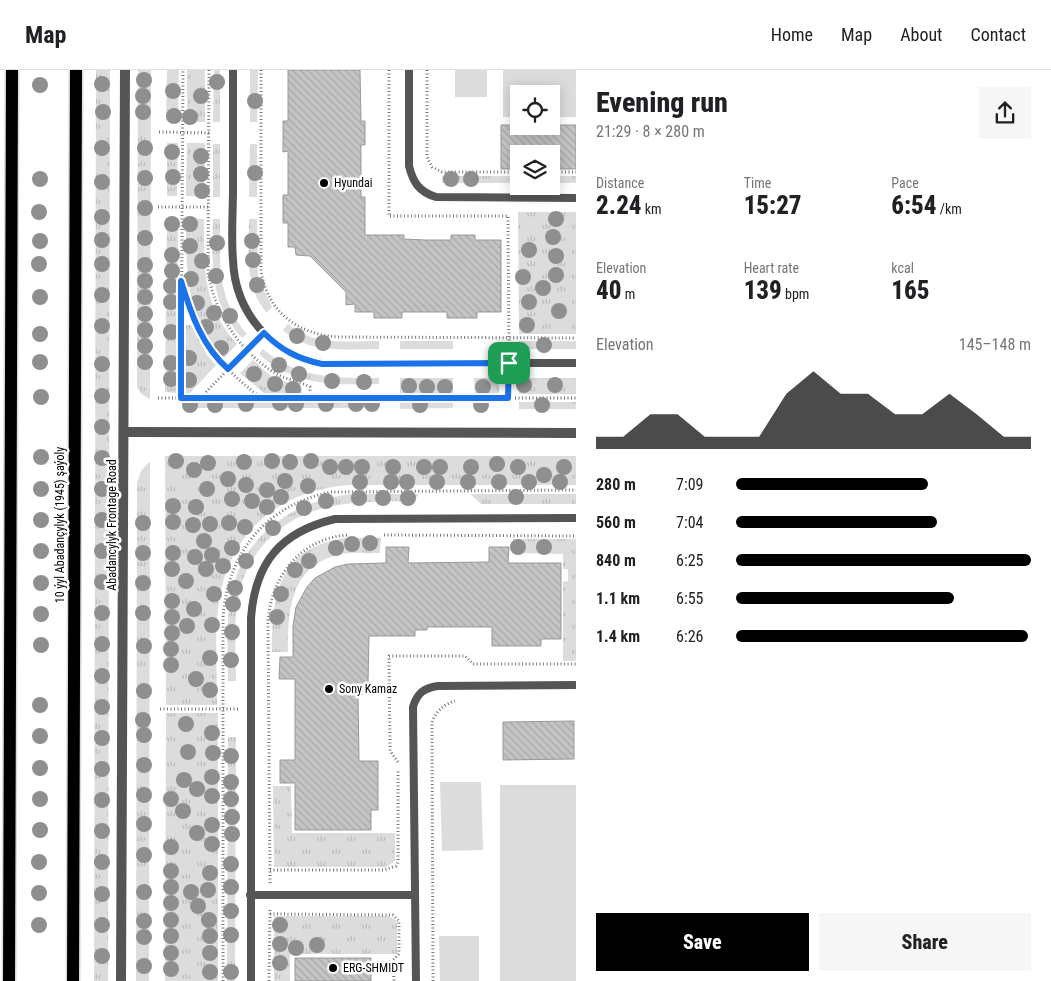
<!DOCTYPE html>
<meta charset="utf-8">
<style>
body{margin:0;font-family:"Roboto Condensed",sans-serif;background:#f6f6f6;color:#202124;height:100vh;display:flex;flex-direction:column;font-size:19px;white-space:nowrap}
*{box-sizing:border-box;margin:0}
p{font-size:16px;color:#757577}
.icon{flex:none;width:28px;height:28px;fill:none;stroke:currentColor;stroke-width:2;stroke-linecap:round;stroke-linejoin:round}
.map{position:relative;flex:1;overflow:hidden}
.details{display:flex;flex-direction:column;background:#fff;width:475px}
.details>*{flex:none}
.controls{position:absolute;left:510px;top:15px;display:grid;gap:10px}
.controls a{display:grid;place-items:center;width:50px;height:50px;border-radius:0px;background:#fff;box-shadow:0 2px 12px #0003;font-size:25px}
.pin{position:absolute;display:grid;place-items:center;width:42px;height:42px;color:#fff;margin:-21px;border-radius:10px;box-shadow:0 2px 8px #0006}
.round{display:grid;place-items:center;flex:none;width:52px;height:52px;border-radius:0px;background:#f6f6f6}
.overview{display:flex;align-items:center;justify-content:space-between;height:85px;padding:0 20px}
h1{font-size:28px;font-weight:800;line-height:38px}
.figures{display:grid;grid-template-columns:repeat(3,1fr);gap:8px;height:85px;padding:5px 20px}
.figures div{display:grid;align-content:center}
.figures b{font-size:25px;font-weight:800}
.figures small{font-size:14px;font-weight:400}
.figures p{font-size:14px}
.chart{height:140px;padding:10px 20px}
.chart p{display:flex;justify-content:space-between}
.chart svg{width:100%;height:90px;margin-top:5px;fill:#000;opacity:.7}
.action{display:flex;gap:10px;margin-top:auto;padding:10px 20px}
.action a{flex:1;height:58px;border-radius:0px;background:#000;color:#fff;font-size:20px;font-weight:800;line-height:58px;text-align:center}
.action a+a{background:#f6f6f6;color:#202124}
ul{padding:0 20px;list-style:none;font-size:16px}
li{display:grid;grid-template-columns:80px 60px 1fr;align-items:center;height:38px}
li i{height:12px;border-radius:6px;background:#000}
header{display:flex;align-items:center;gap:30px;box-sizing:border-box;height:70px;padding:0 25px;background:#fff;border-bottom:1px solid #e0e0e0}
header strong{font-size:24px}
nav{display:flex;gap:28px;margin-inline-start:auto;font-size:18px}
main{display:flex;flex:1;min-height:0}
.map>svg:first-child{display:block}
</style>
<header>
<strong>Map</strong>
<nav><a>Home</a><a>Map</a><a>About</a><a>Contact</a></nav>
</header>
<main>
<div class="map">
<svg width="576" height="911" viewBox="0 0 576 911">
<defs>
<pattern id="grass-tufts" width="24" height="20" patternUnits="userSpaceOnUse" patternTransform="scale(1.25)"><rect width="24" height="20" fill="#dcdcdc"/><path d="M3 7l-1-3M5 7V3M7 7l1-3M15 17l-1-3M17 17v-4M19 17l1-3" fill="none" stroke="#bbb"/></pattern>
<pattern id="building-back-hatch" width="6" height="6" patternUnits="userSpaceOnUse" patternTransform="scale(1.25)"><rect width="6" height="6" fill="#c4c4c4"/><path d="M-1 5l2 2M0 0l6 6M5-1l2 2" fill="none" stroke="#a7a7a7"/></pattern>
</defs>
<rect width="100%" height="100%" fill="#fff"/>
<g fill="url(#grass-tufts)">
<polygon points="96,0 110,0 108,911 94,911"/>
<polygon points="138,0 151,0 150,329 141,324 137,316"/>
<polygon points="167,0 179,0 178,52 166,51"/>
<rect x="187" y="0" width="18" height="52"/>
<polygon points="214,0 220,0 220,52 213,52"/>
<polygon points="250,0 258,0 257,52 250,52"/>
<polygon points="167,73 178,73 177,126 167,126"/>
<polygon points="187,73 205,73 204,127 186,126"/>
<rect x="213" y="74" width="7" height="53"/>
<polygon points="250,74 257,74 257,127 249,127"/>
<rect x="442" y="106" width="77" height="7"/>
<rect x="551" y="106" width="25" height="7"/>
<polygon points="518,142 576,142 576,264 519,264"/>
<polygon points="167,148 178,148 177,323 165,322"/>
<path d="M186,148L204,149C204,197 202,235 237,274L224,288C185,244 186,203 186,148Z"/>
<path d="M213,149H220C220,192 216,228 247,264L242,268C209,231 212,195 213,149Z"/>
<path d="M249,149H257L258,208L272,237L267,243C244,217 249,181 249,149Z"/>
<path d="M288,254C312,276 349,271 379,271V279C346,279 308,284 283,260Z"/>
<polygon points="185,255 191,255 207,285 216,295 190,323 185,323"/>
<rect x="400" y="271" width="53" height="8"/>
<rect x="519" y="271" width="57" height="8"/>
<path d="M263,279C297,309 337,308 379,308V314C335,315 293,316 259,284Z"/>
<polygon points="253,290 271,306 302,318 302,323 264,323 240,303"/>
<rect x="400" y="308" width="53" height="16"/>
<polygon points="474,308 499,308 499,324 475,324"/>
<rect x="519" y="308" width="57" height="16"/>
<polygon points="185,331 379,332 379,338 185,338"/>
<polygon points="400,332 453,332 453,338 400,339"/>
<rect x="519" y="332" width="57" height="7"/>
<path d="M165,386H576V415H350C281,420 230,460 219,531C214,565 217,601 217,635H166Z"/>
<polygon points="150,391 149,911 136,911 137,413 141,401"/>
<path d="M351,424H419L413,431C359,432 305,429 265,473C252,487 243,505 239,523C233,551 236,582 236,611H228C228,584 226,556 230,530C241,466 290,432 351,424Z"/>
<polygon points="470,424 576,424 576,434 481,434"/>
<path d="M344,468H381L380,483C368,483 354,482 342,484C290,494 288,540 288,582H272C272,526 278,479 344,468Z"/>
<polygon points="513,469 576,469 576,591 563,591 563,512 568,511 568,499 563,499 563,484 513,483"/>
<polygon points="166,643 218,643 218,911 165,911"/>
<polygon points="228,667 236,667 235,911 227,911"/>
<polygon points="273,716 291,716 292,763 395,763 395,791 386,797 274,797"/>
<polygon points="274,846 388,846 397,851 397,884 290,884 290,911 274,911"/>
</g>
<g fill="#dcdcdc">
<rect x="455" y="0" width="32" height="27"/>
<polygon points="503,0 576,0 576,47 551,47 551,24 519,24 519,47 503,47"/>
<polygon points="440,712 481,712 483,780 442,781"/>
<rect x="500" y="715" width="76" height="196"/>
<polygon points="439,866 479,866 479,911 440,911"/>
</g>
<g fill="url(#building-back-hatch)" stroke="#999">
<polygon points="288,0 360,0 361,51 365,51 365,75 361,75 361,127 365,127 365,165 404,165 404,169 425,170 451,170 451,165 475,165 475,170 501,170 501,242 477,242 477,248 447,248 447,242 402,242 402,248 374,248 374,242 355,242 355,234 346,235 346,222 310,186 296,185 295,177 288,177 288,153 283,153 283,125 288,125 288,81 283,82 283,51 288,51"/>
<polygon points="501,55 576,55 576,99 551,99 551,84 519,84 519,99 501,99"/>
<polygon points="386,477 409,477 408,493 489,492 489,477 509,477 508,493 561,493 561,569 541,569 541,576 492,576 492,557 427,557 427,560 415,560 415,566 369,566 368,613 362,613 362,625 358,625 359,691 378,691 378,740 371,740 371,760 295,760 295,713 280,713 280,690 295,690 295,609 279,609 280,587 293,587 293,556 296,537 307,517 315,508 335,497 348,494 386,493"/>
<polygon points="574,651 574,689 503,690 503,652"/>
<rect x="295" y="888" width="76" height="23"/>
</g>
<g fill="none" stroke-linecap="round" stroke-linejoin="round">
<defs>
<g id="primary">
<polyline points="9,911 12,0"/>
<polyline points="73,911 76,0"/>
</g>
</defs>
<use href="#primary" stroke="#dbdbdb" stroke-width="15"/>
<g stroke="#777" stroke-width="3" stroke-dasharray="1 2.5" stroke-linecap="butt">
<path d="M209,0L208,203C215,243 239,281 275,303C286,310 299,311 310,317V328"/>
<path d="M261,0V201C268,243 298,264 338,267L576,268"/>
<polyline points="389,0 389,146 508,146 509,280"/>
<polyline points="427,0 427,87 432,97 442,102 519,102"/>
<polyline points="159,62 209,63"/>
<polyline points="551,102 576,102"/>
<polyline points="158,137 209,137"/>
<path d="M182,216C198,268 217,294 260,327"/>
<polyline points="201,327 254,273"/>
<polyline points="158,328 576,328"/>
<polyline points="181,328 183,0"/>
<polyline points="509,328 509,306"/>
<polyline points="384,465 576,466"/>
<polyline points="160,639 239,639"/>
<polyline points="398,692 390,681 389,586 465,586 473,594 576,594"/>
<polyline points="270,800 384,800 396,796 398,792 398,701"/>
<path d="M270,813L268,553C270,508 300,468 348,465"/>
<polyline points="270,844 393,845 399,851 399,884 393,890 394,911"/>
<path d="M223,911V547C228,482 266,435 331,422L576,420"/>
<polyline points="269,911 270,839"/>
<path d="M433,911L432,653C434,643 444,634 455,631"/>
</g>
<g stroke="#555" stroke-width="8">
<path d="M233,0C233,39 233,79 233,118C233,142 231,166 233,190C235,242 271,285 322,293H576"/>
<path d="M409,0V96C413,112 419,122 436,127L576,128"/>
<polyline points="250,825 415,825"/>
<path d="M251,911V548C255,493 280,462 335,449L576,448"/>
<path d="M416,911L413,637C417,623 424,618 438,616L576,615"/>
</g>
<g stroke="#555" stroke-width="10">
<polyline points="125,362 576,363"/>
<polyline points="121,911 125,0"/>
</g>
<use href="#primary" stroke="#000" stroke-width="12"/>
</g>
<g fill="#8f8f8f">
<circle cx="144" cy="10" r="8"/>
<circle cx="217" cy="12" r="8"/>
<circle cx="102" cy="14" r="8"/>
<circle cx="40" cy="15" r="8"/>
<circle cx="173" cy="21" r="8"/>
<circle cx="143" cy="26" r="8"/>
<circle cx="201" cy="26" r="8"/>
<circle cx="255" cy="31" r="8"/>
<circle cx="103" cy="42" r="8"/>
<circle cx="143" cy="42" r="8"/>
<circle cx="174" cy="46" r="8"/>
<circle cx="190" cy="47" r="8"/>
<circle cx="102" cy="78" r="8"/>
<circle cx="145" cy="78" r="8"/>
<circle cx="172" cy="82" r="8"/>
<circle cx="201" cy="86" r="8"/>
<circle cx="255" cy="103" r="8"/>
<circle cx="201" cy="104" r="8"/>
<circle cx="173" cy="107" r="8"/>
<circle cx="145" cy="108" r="8"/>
<circle cx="40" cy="109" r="8"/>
<circle cx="451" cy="109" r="8"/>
<circle cx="471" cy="109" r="8"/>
<circle cx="102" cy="112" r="8"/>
<circle cx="202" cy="121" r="8"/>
<circle cx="145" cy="138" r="8"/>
<circle cx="39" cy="142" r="8"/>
<circle cx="102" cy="147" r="8"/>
<circle cx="556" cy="149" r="8"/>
<circle cx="172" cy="154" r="8"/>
<circle cx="190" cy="154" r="8"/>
<circle cx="553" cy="167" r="8"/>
<circle cx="145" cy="168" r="8"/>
<circle cx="102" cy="170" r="8"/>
<circle cx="40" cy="171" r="8"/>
<circle cx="252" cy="171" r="8"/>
<circle cx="217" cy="173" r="8"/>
<circle cx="190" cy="176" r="8"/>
<circle cx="529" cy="180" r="8"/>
<circle cx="172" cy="185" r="8"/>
<circle cx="556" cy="186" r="8"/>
<circle cx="253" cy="190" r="8"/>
<circle cx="202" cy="191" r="8"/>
<circle cx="39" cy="194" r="8"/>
<circle cx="102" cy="194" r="8"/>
<circle cx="145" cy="195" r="8"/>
<circle cx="172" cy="201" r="8"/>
<circle cx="556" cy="205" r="8"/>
<circle cx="216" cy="206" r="8"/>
<circle cx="523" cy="207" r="8"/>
<circle cx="191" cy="209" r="8"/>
<circle cx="145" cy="211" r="8"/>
<circle cx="257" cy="215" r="8"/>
<circle cx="171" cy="216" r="8"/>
<circle cx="543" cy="218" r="8"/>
<circle cx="102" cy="225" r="8"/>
<circle cx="40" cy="227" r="8"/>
<circle cx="145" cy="227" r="8"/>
<circle cx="171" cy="232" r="8"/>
<circle cx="529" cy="232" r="8"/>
<circle cx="197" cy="233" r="8"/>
<circle cx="559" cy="241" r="8"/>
<circle cx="214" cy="243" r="8"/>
<circle cx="145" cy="244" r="8"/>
<circle cx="230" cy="246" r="8"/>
<circle cx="527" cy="255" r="8"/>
<circle cx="102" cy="256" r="8"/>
<circle cx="206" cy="257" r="8"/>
<circle cx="145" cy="260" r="8"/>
<circle cx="171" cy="262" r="8"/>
<circle cx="40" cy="264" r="8"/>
<circle cx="297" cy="266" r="8"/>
<circle cx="323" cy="273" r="8"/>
<circle cx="544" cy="275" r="8"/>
<circle cx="145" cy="276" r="8"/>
<circle cx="221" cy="278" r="8"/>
<circle cx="189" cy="288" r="8"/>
<circle cx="40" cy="292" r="8"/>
<circle cx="145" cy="292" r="8"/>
<circle cx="171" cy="293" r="8"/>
<circle cx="102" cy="294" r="8"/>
<circle cx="279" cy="295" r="8"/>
<circle cx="254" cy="304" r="8"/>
<circle cx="299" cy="304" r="8"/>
<circle cx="171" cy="309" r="8"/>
<circle cx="189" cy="310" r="8"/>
<circle cx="332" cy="311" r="8"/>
<circle cx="364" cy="312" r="8"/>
<circle cx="275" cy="314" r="8"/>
<circle cx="524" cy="315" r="8"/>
<circle cx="555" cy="315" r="8"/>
<circle cx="409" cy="316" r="8"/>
<circle cx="427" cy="317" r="8"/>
<circle cx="445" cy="317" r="8"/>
<circle cx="483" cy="317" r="8"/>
<circle cx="293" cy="319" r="8"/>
<circle cx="102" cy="326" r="8"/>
<circle cx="41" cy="327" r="8"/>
<circle cx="280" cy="333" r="8"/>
<circle cx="246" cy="334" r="8"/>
<circle cx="296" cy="334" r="8"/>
<circle cx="326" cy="334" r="8"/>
<circle cx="356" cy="334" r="8"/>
<circle cx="372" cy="334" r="8"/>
<circle cx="190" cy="335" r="8"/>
<circle cx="215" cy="335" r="8"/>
<circle cx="420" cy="335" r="8"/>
<circle cx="481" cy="335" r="8"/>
<circle cx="542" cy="335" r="8"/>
<circle cx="102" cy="357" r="8"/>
<circle cx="41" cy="387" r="8"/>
<circle cx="102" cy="388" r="8"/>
<circle cx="176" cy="391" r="8"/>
<circle cx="272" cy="391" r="8"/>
<circle cx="311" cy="391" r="8"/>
<circle cx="244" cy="392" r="8"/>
<circle cx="290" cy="392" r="8"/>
<circle cx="208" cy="393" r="8"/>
<circle cx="497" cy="394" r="8"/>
<circle cx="330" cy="397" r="8"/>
<circle cx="346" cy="397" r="8"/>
<circle cx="362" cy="397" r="8"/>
<circle cx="393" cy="397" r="8"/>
<circle cx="424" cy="397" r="8"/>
<circle cx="440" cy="397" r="8"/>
<circle cx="471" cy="397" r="8"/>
<circle cx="518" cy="397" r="8"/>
<circle cx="564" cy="397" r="8"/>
<circle cx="194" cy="400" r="8"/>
<circle cx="544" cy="405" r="8"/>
<circle cx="228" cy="409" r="8"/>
<circle cx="285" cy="411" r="8"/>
<circle cx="360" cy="412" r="8"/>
<circle cx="391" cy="412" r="8"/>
<circle cx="407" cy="412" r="8"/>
<circle cx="437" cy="412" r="8"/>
<circle cx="468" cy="412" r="8"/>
<circle cx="499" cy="412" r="8"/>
<circle cx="529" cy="412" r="8"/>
<circle cx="560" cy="412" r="8"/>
<circle cx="246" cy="415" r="8"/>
<circle cx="308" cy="416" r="8"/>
<circle cx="41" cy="419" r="8"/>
<circle cx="102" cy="419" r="8"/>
<circle cx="207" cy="419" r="8"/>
<circle cx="267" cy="420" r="8"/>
<circle cx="281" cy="427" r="8"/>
<circle cx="516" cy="427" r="8"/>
<circle cx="359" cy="428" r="8"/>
<circle cx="383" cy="428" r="8"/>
<circle cx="408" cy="428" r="8"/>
<circle cx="232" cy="429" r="8"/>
<circle cx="252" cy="431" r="8"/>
<circle cx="326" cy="431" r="8"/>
<circle cx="173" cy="436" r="8"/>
<circle cx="196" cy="437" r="8"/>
<circle cx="267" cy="437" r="8"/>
<circle cx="304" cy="438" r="8"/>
<circle cx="41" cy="450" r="8"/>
<circle cx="102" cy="450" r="8"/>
<circle cx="173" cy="452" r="8"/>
<circle cx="143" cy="453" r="8"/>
<circle cx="229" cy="453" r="8"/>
<circle cx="210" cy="454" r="8"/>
<circle cx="193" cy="455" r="8"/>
<circle cx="245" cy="457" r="8"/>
<circle cx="273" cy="458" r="8"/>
<circle cx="204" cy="471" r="8"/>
<circle cx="370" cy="473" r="8"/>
<circle cx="352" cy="474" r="8"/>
<circle cx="518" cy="477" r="8"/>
<circle cx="544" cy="477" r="8"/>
<circle cx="232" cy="478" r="8"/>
<circle cx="336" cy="478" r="8"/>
<circle cx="41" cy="481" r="8"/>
<circle cx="102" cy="481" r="8"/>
<circle cx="143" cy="483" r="8"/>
<circle cx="173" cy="483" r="8"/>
<circle cx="212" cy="485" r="8"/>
<circle cx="195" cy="487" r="8"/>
<circle cx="246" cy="491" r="8"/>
<circle cx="309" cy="491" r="8"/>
<circle cx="223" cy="496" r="8"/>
<circle cx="172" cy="499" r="8"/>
<circle cx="206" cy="499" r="8"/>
<circle cx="295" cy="500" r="8"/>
<circle cx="186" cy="511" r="8"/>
<circle cx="102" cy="512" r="8"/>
<circle cx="41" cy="513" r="8"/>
<circle cx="143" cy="513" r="8"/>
<circle cx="235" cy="518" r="8"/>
<circle cx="214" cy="524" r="8"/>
<circle cx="281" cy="524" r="8"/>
<circle cx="172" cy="531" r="8"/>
<circle cx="233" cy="534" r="8"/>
<circle cx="194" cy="539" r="8"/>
<circle cx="102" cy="543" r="8"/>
<circle cx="143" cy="543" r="8"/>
<circle cx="41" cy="544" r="8"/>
<circle cx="172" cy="547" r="8"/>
<circle cx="277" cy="547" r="8"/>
<circle cx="212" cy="555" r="8"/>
<circle cx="187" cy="556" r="8"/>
<circle cx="232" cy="562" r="8"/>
<circle cx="172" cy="563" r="8"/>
<circle cx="102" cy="574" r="8"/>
<circle cx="41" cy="575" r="8"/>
<circle cx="144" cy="576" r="8"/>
<circle cx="171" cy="579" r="8"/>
<circle cx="210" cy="588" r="8"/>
<circle cx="231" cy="590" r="8"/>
<circle cx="171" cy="595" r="8"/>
<circle cx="102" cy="606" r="8"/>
<circle cx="196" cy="609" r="8"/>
<circle cx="210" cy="620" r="8"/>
<circle cx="144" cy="621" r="8"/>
<circle cx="40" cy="635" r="8"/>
<circle cx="102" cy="637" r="8"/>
<circle cx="143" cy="650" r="8"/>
<circle cx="186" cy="654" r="8"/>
<circle cx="212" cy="663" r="8"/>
<circle cx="144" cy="665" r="8"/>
<circle cx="40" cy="666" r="8"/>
<circle cx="102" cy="668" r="8"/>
<circle cx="188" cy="682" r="8"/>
<circle cx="213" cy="683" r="8"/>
<circle cx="231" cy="686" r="8"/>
<circle cx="144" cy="695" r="8"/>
<circle cx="40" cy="698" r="8"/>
<circle cx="102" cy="699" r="8"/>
<circle cx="212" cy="707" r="8"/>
<circle cx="184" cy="710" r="8"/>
<circle cx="231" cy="712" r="8"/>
<circle cx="197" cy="719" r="8"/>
<circle cx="144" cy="725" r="8"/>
<circle cx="212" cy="726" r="8"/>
<circle cx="40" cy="729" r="8"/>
<circle cx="171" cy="729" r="8"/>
<circle cx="231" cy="729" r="8"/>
<circle cx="102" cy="730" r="8"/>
<circle cx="183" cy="741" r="8"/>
<circle cx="232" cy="747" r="8"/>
<circle cx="144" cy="754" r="8"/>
<circle cx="212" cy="755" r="8"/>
<circle cx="40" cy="760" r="8"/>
<circle cx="102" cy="761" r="8"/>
<circle cx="197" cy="763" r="8"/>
<circle cx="232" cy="764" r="8"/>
<circle cx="212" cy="774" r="8"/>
<circle cx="171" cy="777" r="8"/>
<circle cx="144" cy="785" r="8"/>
<circle cx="39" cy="792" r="8"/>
<circle cx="102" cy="792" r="8"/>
<circle cx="231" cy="794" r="8"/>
<circle cx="171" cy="801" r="8"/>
<circle cx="210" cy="803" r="8"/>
<circle cx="171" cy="817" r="8"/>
<circle cx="231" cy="817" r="8"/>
<circle cx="208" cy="820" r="8"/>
<circle cx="144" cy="822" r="8"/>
<circle cx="191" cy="822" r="8"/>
<circle cx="39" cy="823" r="8"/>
<circle cx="102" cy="824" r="8"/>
<circle cx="171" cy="833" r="8"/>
<circle cx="198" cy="836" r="8"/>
<circle cx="231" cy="841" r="8"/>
<circle cx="171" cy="850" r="8"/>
<circle cx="209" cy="850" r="8"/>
<circle cx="144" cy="851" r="8"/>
<circle cx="39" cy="855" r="8"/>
<circle cx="102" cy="855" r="8"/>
<circle cx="280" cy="855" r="8"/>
<circle cx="231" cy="865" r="8"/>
<circle cx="171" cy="866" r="8"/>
<circle cx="210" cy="866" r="8"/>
<circle cx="144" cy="867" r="8"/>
<circle cx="280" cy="874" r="8"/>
<circle cx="317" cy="875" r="8"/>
<circle cx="296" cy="878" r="8"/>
<circle cx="171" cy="883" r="8"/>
<circle cx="210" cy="883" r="8"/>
<circle cx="102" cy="886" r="8"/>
<circle cx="280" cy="893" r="8"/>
<circle cx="144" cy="896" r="8"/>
<circle cx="171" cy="899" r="8"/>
<circle cx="210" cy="902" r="8"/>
<circle cx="231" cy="902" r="8"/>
</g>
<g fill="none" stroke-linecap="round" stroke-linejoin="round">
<defs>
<path id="route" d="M181,211C191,244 202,276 228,299L264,263C281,280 298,289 322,294L509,293L508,328H181Z"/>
</defs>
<use href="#route" stroke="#fff" stroke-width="10"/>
<use href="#route" stroke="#1a73e8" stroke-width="6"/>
</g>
<g fill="#000" stroke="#fff" stroke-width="2">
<circle cx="324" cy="113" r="5"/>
<circle cx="329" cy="619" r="5"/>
<circle cx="333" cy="898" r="5"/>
</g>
<g text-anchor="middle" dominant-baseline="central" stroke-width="5" stroke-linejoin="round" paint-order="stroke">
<g font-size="12" fill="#000" stroke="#fff" text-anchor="start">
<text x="334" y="113">Hyundai</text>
<text x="339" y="619">Sony Kamaz</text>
<text x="343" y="898">ERG-SHMIDT</text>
</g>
<g font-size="12" fill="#000" stroke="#fff">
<text transform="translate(60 455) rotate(-90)">10 ýyl Abadançylyk (1945) şaýoly</text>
<text transform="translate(112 455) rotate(-90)">Abadancylyk Frontage Road</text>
</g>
</g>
</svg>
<div class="controls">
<a><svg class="icon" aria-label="locate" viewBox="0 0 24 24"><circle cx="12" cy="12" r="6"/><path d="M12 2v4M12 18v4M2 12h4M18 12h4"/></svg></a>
<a><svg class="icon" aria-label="layers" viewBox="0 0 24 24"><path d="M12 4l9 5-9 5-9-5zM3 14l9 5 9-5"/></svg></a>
</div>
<div class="pin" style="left:509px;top:293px;background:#1e9e55"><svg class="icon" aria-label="arrive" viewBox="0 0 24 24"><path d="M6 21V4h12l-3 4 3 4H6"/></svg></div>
</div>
<section class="details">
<div class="overview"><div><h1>Evening run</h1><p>21:29 · 8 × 280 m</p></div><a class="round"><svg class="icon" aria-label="share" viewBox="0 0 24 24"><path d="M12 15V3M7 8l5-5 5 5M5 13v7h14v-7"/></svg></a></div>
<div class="figures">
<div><p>Distance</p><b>2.24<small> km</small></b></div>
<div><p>Time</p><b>15:27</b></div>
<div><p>Pace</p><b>6:54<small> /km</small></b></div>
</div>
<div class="figures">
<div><p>Elevation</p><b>40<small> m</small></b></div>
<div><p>Heart rate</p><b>139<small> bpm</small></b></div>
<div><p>kcal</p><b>165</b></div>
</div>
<div class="chart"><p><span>Elevation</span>145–148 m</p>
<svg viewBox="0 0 160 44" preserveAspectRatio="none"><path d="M0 44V38L10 38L20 27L30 27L40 38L50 38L60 38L70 17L80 6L90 17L100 17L110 27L120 27L130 17L140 27L150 38L160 38V44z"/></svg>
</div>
<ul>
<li><b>280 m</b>7:09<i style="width:65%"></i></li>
<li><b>560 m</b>7:04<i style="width:68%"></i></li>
<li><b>840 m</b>6:25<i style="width:100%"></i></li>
<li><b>1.1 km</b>6:55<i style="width:74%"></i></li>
<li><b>1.4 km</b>6:26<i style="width:99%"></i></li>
</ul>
<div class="action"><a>Save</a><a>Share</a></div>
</section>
</main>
